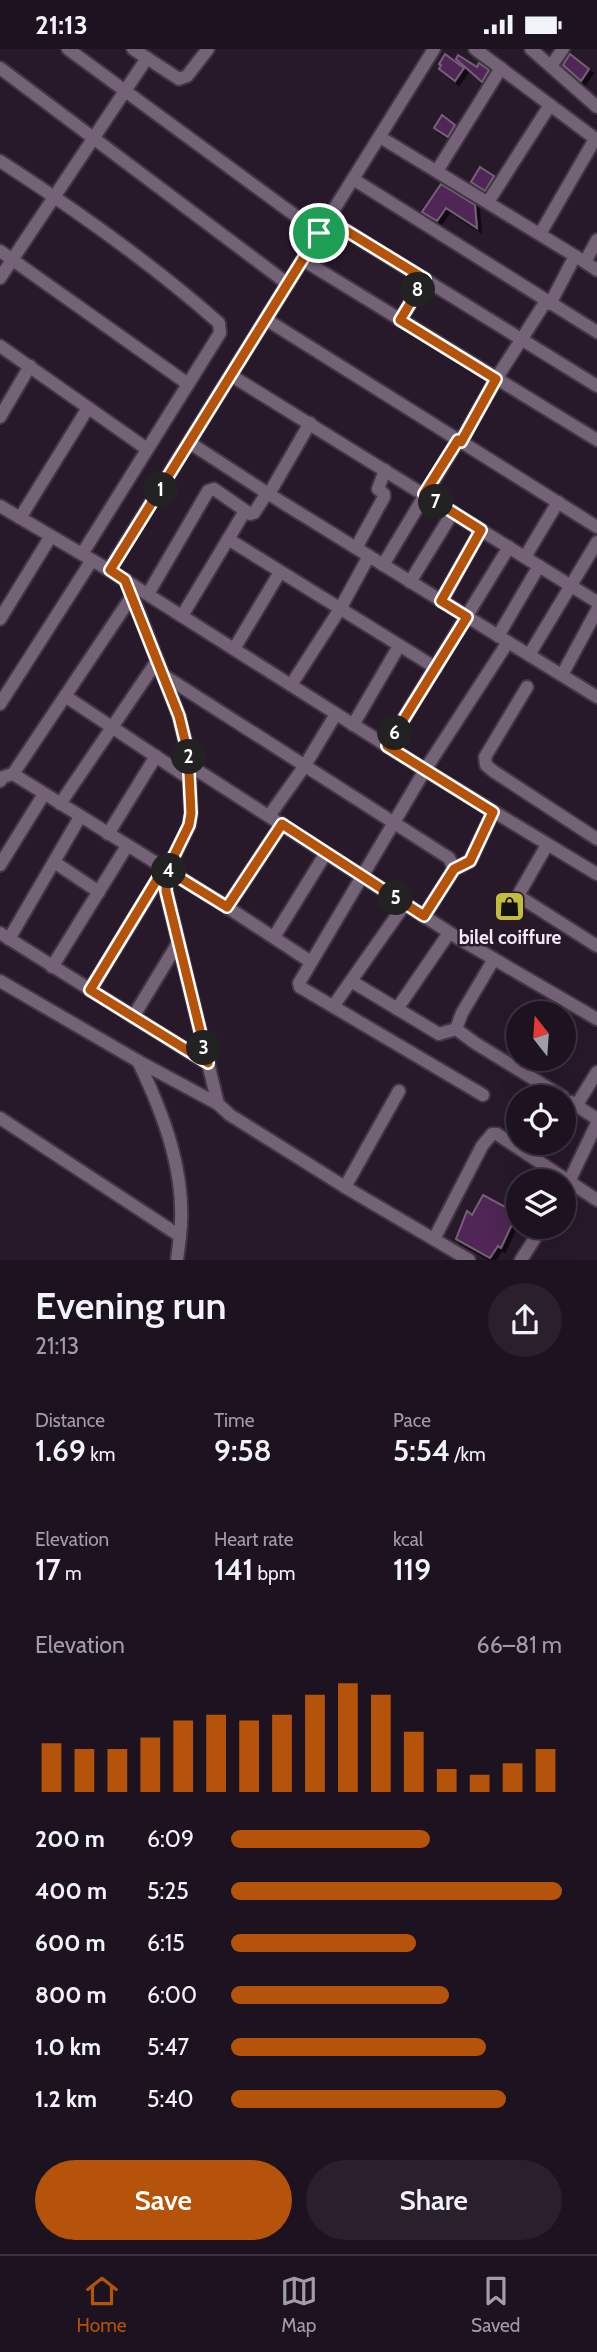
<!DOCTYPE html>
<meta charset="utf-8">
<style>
body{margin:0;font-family:Cabin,sans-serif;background:#2a202d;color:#f1f3f6;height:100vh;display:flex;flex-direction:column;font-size:26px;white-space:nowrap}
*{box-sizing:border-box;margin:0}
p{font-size:23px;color:#a09ea5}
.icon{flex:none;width:38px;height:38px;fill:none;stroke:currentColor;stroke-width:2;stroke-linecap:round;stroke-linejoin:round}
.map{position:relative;height:1211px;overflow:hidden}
.drawer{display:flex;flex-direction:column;background:#1d1320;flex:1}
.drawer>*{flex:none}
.needle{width:46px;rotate:343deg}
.tools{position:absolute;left:506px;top:952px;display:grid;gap:14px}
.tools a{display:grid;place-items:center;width:70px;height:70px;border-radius:50%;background:#1d1320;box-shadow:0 7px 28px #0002,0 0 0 2px #3b323e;font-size:35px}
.pin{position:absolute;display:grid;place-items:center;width:60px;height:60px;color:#fff;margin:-30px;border:4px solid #fff;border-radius:50%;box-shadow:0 2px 7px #0007}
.km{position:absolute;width:35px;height:35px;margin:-18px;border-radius:50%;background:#222;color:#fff;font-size:19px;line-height:35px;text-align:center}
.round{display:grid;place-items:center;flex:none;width:74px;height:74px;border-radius:37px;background:#2a202d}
.summary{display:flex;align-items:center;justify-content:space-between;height:119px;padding:0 35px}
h1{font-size:38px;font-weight:600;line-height:52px}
.metrics{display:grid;grid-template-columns:repeat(3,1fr);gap:10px;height:119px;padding:7px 35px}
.metrics div{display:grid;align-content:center}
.metrics b{font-size:30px;font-weight:600}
.metrics small{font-size:19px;font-weight:400}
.metrics p{font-size:19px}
.chart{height:196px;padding:14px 35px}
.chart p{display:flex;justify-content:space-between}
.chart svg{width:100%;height:126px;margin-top:7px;stroke:#b45309;stroke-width:6}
.button{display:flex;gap:14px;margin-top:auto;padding:14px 35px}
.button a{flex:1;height:80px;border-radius:42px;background:#b45309;color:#fff;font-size:28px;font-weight:600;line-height:80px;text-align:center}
.button a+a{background:#2a202d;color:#f1f3f6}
ul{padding:0 35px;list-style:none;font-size:23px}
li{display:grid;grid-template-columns:112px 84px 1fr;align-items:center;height:52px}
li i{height:18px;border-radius:9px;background:#b45309}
.status{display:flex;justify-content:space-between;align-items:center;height:49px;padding:0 35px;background:#1d1320;direction:ltr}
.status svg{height:19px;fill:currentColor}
.tab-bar{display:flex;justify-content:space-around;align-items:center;height:98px;border-top:2px solid #3b323e;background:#1d1320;font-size:19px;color:#a09ea5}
.tab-bar a{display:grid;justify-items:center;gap:4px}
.tab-bar .on{color:#b45309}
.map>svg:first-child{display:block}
</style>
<div class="status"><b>21:13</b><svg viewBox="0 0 49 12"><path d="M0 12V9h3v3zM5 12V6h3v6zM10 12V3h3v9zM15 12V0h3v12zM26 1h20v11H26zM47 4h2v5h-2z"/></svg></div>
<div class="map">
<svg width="597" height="1211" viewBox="0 0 597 1211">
<defs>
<filter id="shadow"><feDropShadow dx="4" dy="4" stdDeviation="0" flood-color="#0009"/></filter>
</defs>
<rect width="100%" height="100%" fill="#27192a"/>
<g fill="#4f2756" stroke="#736276" stroke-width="2" filter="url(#shadow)">
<polygon points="445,5 464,19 455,32 439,20 441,16 439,15"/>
<polygon points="570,5 589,20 581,32 563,16"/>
<polygon points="458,6 477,18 479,14 489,21 482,33 456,10"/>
<polygon points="442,66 455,76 448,88 434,79"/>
<polygon points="480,118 494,127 485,142 471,133"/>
<polygon points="441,135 475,156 477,179 446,159 437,172 422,163"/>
<polygon points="483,1146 507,1159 509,1156 518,1162 518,1176 513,1173 501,1199 498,1197 490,1209 456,1190 467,1162 472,1166"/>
</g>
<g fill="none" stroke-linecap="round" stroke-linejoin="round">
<defs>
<g id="minor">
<polyline points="68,0 319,184"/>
<polyline points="133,0 179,30 187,27 208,0"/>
<polyline points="475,0 597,91"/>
<polyline points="531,0 597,58"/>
<polyline points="551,17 563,0"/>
<polyline points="0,19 288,235"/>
<polyline points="380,88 585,213"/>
<path d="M0,112C76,161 151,214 219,274L220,284L82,505"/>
<polyline points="437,122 501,19"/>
<polyline points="353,130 597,283"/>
<polyline points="488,153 550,56"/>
<polyline points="327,170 597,337"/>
<polyline points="540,185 595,90"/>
<polyline points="597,191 585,213 597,221"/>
<polyline points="0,202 188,335"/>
<polyline points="303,211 597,391"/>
<polyline points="0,229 147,9"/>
<polyline points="550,255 575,207"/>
<polyline points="267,271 597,478"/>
<polyline points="400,271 425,230"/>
<polyline points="0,297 147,400"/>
<polyline points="232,327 597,553"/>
<polyline points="0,368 30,317"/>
<polyline points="461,392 496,330 546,252"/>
<polyline points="190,394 267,444 597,648"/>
<polyline points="269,445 310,374"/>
<polyline points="0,457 109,521 425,721 597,825"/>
<polyline points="20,469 88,359"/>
<polyline points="228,490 436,619"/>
<polyline points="356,499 384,448 384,445 378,440 385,421"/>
<polyline points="525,508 558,453"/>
<polyline points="383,516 458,391"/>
<polyline points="109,521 434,0"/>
<polyline points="126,531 179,667 188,704 191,764 189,777 167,821 166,842 218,1055 230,1066 345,1138 469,1211"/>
<polyline points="410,533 453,463"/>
<polyline points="148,545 208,442 214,440 250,465 254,464 267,444"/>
<polyline points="441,552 481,481"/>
<polyline points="182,567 245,462"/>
<polyline points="0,570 51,487"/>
<polyline points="498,587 539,517"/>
<polyline points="234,600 280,523"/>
<polyline points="529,606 597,493"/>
<polyline points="163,626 449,809 454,820 424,867"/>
<polyline points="562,626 597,561"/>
<polyline points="291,636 340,560 369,507"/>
<polyline points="527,638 485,708 486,716 493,722 597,790"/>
<polyline points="65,647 190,730"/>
<polyline points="0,655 92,511"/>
<polyline points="353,676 399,597"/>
<polyline points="387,697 509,498"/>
<polyline points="189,716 458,889 597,970"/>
<polyline points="13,725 132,547"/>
<polyline points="0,732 3,728 13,725 227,858 311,913"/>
<polyline points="60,755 157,612"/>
<polyline points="269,767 304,718 336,665"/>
<polyline points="108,785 156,707"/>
<polyline points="547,796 520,843 520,848 597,897"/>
<polyline points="54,813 99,843"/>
<polyline points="0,816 44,745"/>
<polyline points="454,820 470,812 493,763"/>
<polyline points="227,858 282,775"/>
<polyline points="0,884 207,1014"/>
<polyline points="274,888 326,804"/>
<polyline points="9,890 80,768"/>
<polyline points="494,910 462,964 456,980 475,994 563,1048"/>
<polyline points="52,918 127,797"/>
<polyline points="0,932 138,1012 218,1055"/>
<polyline points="351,932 439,985 456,980"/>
<polyline points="90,941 164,820"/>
<polyline points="334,956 405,855"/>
<polyline points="397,960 449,884"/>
<polyline points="133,968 178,894"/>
<polyline points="483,1046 300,938 299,934 425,721 508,593"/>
<polyline points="571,1053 597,1070"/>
<polyline points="576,1057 597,1023"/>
<path d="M0,1069L180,1187C187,1126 164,1066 138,1012"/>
<polyline points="345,1138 399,1042"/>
<polyline points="564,1143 597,1074"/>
<polyline points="434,1190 482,1097 492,1085 497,1085 597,1151"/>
<polyline points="177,1211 180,1187"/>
<polyline points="521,1211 542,1178"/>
</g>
</defs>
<use href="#minor" stroke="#423644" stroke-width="16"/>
<use href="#minor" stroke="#746276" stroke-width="12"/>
</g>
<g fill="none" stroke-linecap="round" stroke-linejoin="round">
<defs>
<polyline id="route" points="319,184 110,521 125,531 179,667 188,704 191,764 189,776 167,821 166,842 208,1014 90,941 164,819 167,821 227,858 282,775 424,867 454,820 470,812 493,763 387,697 467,568 441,552 481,481 424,445 458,391 461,393 496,330 400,271 425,230 327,170 319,184"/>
</defs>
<use href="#route" stroke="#fff" stroke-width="14"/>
<use href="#route" stroke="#b45309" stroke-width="9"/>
</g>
<defs>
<symbol id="shop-square" viewBox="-11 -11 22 22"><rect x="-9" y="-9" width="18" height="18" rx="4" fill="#c3bd3e" stroke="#27192a"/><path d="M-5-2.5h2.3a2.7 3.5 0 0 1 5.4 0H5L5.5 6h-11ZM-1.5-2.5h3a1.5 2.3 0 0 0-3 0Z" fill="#111"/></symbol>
</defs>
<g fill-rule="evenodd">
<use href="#shop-square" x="492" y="840" width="35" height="35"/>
</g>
<g text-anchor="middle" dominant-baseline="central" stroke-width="5" stroke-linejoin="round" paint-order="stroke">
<g font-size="19" font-weight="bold" fill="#f2e7f3" stroke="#27192a">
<text x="510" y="888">bilel coiffure</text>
</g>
</g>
</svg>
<div class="tools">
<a><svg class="needle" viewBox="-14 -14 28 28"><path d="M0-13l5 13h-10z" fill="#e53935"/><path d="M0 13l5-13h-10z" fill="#a09ea5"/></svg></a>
<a><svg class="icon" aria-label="locate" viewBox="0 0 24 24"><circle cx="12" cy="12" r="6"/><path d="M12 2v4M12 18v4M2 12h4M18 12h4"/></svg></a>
<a><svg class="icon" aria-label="layers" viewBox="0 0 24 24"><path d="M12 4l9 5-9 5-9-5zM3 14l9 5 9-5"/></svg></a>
</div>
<div class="pin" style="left:319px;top:184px;background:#1e9e55"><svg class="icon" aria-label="arrive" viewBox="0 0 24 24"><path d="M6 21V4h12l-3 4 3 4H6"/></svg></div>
<b class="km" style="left:161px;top:441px">1</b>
<b class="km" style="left:189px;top:708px">2</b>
<b class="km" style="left:204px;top:999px">3</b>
<b class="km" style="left:169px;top:822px">4</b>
<b class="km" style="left:396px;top:849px">5</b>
<b class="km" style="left:395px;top:684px">6</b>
<b class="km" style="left:436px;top:453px">7</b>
<b class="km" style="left:418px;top:241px">8</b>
</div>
<section class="drawer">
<div class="summary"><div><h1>Evening run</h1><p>21:13</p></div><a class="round"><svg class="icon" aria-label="share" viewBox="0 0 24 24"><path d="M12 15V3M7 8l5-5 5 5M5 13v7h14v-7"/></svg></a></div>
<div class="metrics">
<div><p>Distance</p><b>1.69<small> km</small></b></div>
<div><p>Time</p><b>9:58</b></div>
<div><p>Pace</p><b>5:54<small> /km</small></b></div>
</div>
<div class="metrics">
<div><p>Elevation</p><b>17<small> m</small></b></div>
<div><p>Heart rate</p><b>141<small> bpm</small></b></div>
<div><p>kcal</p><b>119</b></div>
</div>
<div class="chart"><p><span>Elevation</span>66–81 m</p>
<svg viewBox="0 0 160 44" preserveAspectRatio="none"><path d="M5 44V27M15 44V29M25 44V29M35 44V25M45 44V19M55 44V17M65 44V19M75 44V17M85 44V10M95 44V6M105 44V10M115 44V23M125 44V36M135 44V38M145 44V34M155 44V29"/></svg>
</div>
<ul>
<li><b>200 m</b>6:09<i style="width:60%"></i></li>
<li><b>400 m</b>5:25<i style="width:100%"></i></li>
<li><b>600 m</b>6:15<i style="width:56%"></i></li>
<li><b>800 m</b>6:00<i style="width:66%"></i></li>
<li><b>1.0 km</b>5:47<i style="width:77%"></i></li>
<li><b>1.2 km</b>5:40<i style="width:83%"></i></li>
</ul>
<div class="button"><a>Save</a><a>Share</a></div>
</section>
<nav class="tab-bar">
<a class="on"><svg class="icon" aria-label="home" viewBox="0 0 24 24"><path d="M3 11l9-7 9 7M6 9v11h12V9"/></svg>Home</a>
<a><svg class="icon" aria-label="map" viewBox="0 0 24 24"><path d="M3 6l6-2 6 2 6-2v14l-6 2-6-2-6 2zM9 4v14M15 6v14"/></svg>Map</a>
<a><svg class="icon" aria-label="saved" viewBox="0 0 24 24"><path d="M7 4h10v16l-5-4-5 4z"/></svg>Saved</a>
</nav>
